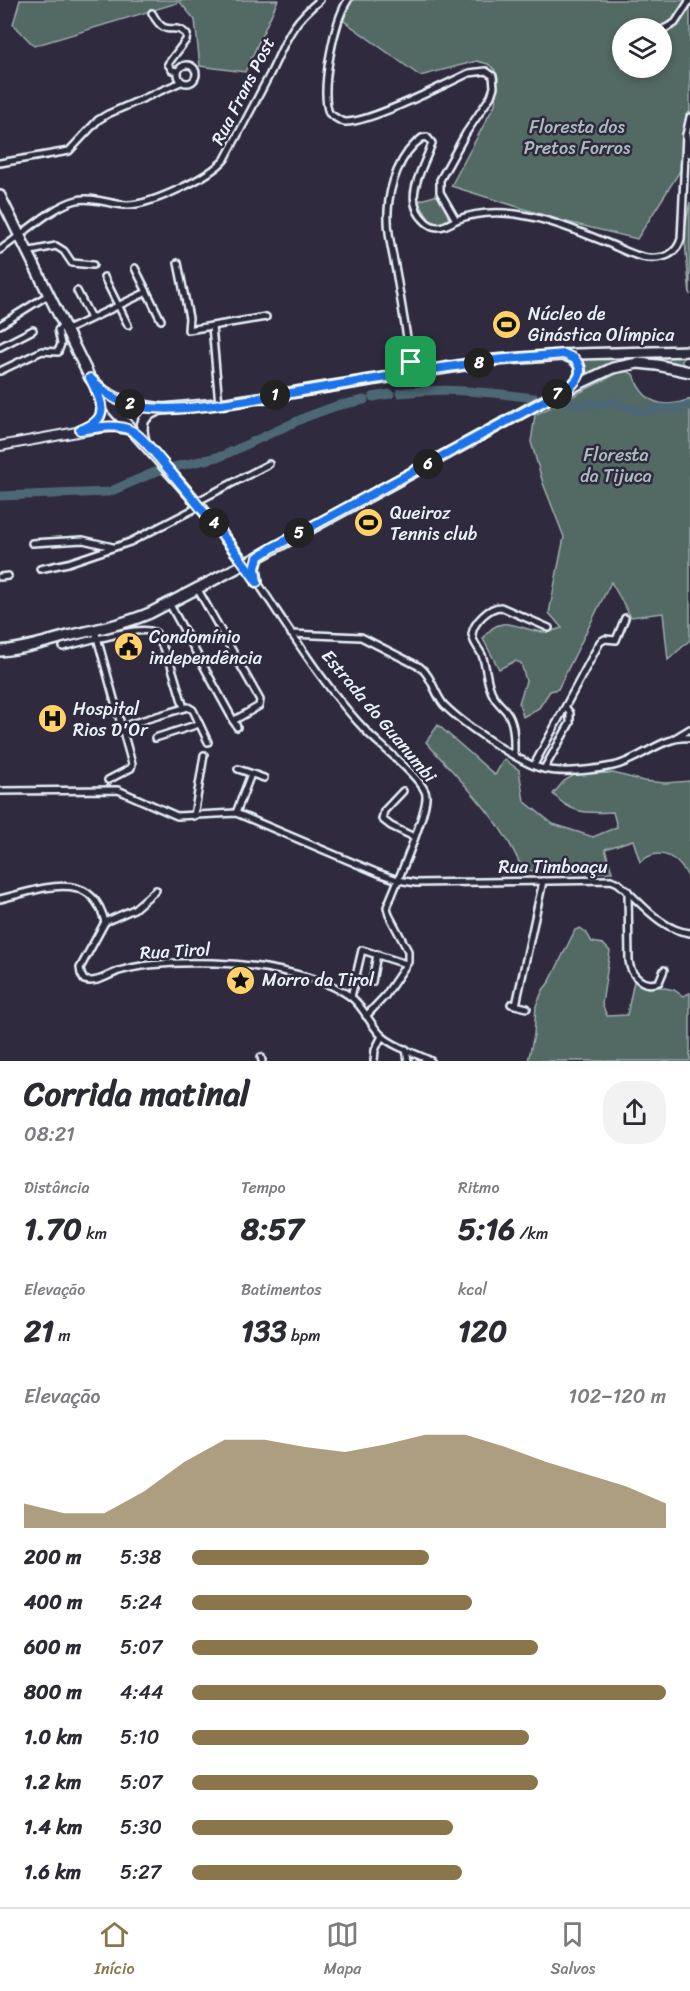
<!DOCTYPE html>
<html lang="pt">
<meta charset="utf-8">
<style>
body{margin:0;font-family:Sriracha,sans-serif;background:#f2f2f3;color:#2b2b33;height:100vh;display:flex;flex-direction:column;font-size:22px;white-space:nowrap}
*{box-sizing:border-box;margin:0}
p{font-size:20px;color:#7c7c81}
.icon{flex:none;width:33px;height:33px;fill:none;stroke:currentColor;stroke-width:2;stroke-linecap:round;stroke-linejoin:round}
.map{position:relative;height:1061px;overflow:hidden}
.side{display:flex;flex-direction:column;background:#fff;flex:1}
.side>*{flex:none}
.controls{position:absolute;left:612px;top:18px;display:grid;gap:12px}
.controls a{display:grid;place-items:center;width:60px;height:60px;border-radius:50%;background:#fff;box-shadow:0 3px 9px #0003;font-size:30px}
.pin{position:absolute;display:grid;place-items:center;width:51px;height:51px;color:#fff;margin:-26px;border-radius:12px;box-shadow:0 3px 9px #0006}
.km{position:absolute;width:30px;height:30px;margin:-15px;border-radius:50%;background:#222;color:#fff;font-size:16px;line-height:30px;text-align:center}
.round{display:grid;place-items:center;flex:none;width:63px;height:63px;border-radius:24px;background:#f2f2f3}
.summary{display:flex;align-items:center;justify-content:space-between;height:102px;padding:0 24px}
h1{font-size:33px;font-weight:800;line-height:45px}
.figures{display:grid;grid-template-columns:repeat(3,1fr);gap:9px;height:102px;padding:6px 24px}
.figures div{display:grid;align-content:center}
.figures b{font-size:30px;font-weight:800}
.figures small{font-size:16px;font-weight:400}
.figures p{font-size:16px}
.chart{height:168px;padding:12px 24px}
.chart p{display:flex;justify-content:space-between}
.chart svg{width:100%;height:108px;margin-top:6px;fill:#8a764a;opacity:.7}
ul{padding:0 24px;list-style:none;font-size:20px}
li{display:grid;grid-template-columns:96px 72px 1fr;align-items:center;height:45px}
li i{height:15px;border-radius:8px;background:#8a764a}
.tabs{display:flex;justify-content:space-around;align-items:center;height:84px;border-top:2px solid #e1e1e2;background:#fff;font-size:16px;color:#7c7c81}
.tabs a{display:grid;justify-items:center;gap:3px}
.tabs .current{color:#8a764a}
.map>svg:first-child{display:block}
</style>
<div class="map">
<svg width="690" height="1061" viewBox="0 0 690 1061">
<rect width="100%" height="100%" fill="#2f2a3d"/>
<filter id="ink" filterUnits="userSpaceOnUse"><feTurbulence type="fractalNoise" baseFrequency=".0167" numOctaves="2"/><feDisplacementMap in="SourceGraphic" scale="12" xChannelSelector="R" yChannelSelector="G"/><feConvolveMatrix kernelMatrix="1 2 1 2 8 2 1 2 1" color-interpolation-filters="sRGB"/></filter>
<g filter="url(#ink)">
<g fill="#536964" stroke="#9eadae" stroke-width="1.5" fill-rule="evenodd">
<polygon points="20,0 278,0 245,72 200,66 195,20 180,2 34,46 13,24"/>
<path d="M352,0H690V152L687,160L637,239L563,221L451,186L495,104L498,78L494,69L488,64L477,61L420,76L340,18ZM622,28H662V68H622Z"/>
<polygon points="438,195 446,207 449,221 446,225 432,224 419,203 421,200"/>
<polygon points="690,202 690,295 684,231"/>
<path d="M686,353L682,361L683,368C641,353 620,356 581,377L582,361L577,356Z"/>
<path d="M624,370L633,374C643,403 662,410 690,399V640L668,660L663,613L631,617L611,582L558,689L550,691L539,708L523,717L519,703L526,681L521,663L515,661L499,669L483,639C502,608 522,634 548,632C553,631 558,629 562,628L549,613L564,537L543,483L531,442L535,415Z"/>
<polygon points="370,511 380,529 368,533 358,517"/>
<path d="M438,725L495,775L504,759L519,770L524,801L553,824L593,837L617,827L613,812C586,813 573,815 553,794L564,781L576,774L613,773L644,781L665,783L690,781V880C679,859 662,844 640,862L633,840L605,849L612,872L545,873L522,869C502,819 461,782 426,742Z"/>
<polygon points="580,928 586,932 592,942 603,944 610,951 602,1004 607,1016 627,1015 634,981 674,990 683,996 690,993 690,1061 528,1061 534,1035 536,1006 543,990 550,981 575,930"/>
</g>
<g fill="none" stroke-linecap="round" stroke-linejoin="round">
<g stroke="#4d6775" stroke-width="9">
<path d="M400,393C449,387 487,392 535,398"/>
<polyline points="373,397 390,394"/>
<polyline points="562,402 582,405 613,402 644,412 660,408 667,409 690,406"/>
<polyline points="174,467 222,456 306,417 336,406 364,400"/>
<polyline points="0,496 109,492 162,469"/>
</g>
<defs>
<g id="street">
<path d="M348,0C334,21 320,90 329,113C334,117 339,121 345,122C369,123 444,85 469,73L486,71L493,76L494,87L491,96L466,133L440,180V192L456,220C504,201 559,223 605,242C618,247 634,257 648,258C664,259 676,255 681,239L686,135"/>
<path d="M152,13C167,41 173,20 187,35L186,40L168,64L172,70L178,71"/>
<polyline points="662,30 675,23 690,0"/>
<polyline points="621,47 622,46"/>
<circle cx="187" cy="74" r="9"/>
<polyline points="690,117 686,135 690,154"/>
<polyline points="0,163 69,151 98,120 108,114 181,82"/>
<path d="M0,250C21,236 52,206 77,200C92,196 111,205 127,205C151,205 210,177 225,159C240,131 254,104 269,76C286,42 288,26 320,0"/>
<polyline points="26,252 56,246 64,251 72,263 93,265"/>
<polyline points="178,263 189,318 188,330 266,317"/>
<polyline points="135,268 161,320"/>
<polyline points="104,277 128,325"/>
<polyline points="77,291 91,318"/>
<polyline points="0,325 48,295"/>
<polyline points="212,326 219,404"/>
<polyline points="67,330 147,292"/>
<polyline points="0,347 33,330"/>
<polyline points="0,371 42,351 58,352 61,344 58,330 64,325"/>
<path d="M406,374L411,362C406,332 401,301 396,271C392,251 387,231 388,211C389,186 400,153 422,138L427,137L432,143C424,168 400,199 426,222C436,231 446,226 456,220"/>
<polyline points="196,502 269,464"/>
<polyline points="32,543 83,540 113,547"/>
<path d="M245,564C285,621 319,682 368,733C380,745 425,781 426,795C428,812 395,887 387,907L389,915L408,951V962L385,996L366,1016"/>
<polyline points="40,569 68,563 130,542 200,506"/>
<polyline points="0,577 8,576"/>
<polyline points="197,588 260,700 259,706 233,721"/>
<polyline points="169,603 237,727"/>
<polyline points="95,630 132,764 131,768 108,780"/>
<path d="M291,634L361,637L420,667C432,676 434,693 444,705C462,723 520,764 544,769C566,774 592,770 613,766C639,761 663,735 690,738"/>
<path d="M101,638C115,635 144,626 156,633L171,665L184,708"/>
<polyline points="63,647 97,638"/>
<polyline points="130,724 188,707 193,710 208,742"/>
<polyline points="155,738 199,724"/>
<polyline points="675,738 690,729"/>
<path d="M514,754C514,743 515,729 510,718C507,709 497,704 493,695C486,683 487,668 482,655C479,649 472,641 472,634C474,622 489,607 501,607L549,628"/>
<polyline points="534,765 600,642 605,639 616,640 625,618"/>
<polyline points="238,769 264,778"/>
<polyline points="544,769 570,723 570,713 566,708"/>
<path d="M0,791L118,790L177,816L236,813L378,873L398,880L416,883L611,880L618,883C640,901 660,930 690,933"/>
<polyline points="403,791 384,811 382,819 391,826 414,837"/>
<polyline points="236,813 251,774"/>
<polyline points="194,816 204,755"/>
<path d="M628,891L629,961C631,977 644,988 659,982L664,970"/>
<path d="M0,899C40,890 91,866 105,922L80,968L81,974L84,980C96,984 108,975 119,971C148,962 184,962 214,963C252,964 321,974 351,997C364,1007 370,1025 382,1036C395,1048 416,1053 431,1061"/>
<polyline points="105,922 134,909 156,890"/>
<polyline points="372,982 377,954"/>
<polyline points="351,997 362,950 406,964"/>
<polyline points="511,1004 527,1008"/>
<polyline points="516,1005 543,881"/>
<polyline points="406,1049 408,1061"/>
<polyline points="261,1057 262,1061"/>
<polyline points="374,1061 375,1050 382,1036"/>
</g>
<g id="secondary">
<path d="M88,427C105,420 102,408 97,393"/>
<polyline points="0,446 99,428 115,427 130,430"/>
</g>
<g id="primary">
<polyline points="0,196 90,378 105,392 122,401 135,405 163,409 227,403 495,360 577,354 690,351"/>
<path d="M567,356C581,361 585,373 574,384"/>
<polyline points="97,391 200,506 245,564"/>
<path d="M144,441C139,422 143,415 161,409"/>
<polyline points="257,582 255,568 258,557"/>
<path d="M0,651C22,649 43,643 64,637C93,630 122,625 150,613L258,557L547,399L598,375L613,368L638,363L657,365L690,372"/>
</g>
</defs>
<use href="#street" stroke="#e8f1f8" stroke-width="10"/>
<use href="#secondary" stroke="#e8f1f8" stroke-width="12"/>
<use href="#primary" stroke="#e8f1f8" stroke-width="14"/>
<use href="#street" stroke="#2f2a3d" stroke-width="5"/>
<use href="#secondary" stroke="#2f2a3d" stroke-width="8"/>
<use href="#primary" stroke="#2f2a3d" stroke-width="9"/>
</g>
</g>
<g fill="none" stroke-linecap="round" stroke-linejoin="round" filter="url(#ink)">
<defs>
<path id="route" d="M564,354L575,359C584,371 580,378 570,387L272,548L258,557L255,568L257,582C229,541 200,507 169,470C159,459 143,436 130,430C116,423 95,428 80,430C112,418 102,403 90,378C101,389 112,399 127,404C168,416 232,402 274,396C318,388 362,381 406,374L411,362L422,371L495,360Z"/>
</defs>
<use href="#route" stroke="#fff" stroke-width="12"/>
<use href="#route" stroke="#1a73e8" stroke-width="8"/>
</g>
<defs>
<symbol id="stadium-disc" viewBox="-11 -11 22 22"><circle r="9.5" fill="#ffd166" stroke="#2f2a3d"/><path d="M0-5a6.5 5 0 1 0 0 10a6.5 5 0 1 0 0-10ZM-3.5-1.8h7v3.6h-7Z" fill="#111"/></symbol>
<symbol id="civic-disc" viewBox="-11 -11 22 22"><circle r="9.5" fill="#ffd166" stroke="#2f2a3d"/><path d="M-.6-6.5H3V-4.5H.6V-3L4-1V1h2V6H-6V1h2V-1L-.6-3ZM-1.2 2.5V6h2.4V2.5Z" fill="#111"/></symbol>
<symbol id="hospital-disc" viewBox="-11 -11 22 22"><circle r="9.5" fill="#ffd166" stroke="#2f2a3d"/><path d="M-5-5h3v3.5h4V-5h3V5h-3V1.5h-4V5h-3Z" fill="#111"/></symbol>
<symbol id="sight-disc" viewBox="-11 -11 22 22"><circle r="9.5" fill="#ffd166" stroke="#2f2a3d"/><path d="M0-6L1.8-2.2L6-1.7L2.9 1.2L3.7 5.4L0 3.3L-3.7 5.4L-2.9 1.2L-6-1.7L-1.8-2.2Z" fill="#111"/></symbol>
</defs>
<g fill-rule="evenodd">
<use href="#stadium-disc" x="490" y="308" width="33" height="33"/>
<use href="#stadium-disc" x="352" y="506" width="33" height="33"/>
<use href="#civic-disc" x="112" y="630" width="33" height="33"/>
<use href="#hospital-disc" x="36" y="702" width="33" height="33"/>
<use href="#sight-disc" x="224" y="964" width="33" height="33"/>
</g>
<g text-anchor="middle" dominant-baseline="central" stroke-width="5" stroke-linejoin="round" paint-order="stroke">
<g font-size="18" fill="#e8f1f8" stroke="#2f2a3d">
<text transform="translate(243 91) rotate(-63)">Rua Frans Post</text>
<text transform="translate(379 716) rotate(50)">Estrada do Guanumbi</text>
<text x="553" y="867">Rua Timboaçu</text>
<text transform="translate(175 951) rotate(-3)">Rua Tirol</text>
</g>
<g font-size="18" fill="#acbbbd" stroke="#2f2a3d">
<text x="577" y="127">Floresta dos<tspan x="577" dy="21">Pretos Forros</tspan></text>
<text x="616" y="455">Floresta<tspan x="616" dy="21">da Tijuca</tspan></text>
</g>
<g font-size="18" fill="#e8f1f8" stroke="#2f2a3d" text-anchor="start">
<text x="528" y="314">Núcleo de<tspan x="528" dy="21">Ginástica Olímpica</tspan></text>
<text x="390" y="513">Queiroz<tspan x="390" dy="21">Tennis club</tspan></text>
<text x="149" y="637">Condomínio<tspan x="149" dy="21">independência</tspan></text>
<text x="73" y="709">Hospital<tspan x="73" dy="21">Rios D'Or</tspan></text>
<text x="262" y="980">Morro da Tirol</text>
</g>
</g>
</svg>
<div class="controls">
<a><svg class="icon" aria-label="layers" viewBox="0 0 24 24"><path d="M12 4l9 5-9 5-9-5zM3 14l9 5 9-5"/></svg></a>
</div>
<div class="pin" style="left:411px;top:362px;background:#1e9e55"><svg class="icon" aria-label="arrive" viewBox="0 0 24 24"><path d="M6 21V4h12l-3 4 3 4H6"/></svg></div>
<b class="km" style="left:275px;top:395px">1</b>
<b class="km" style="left:130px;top:404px">2</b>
<b class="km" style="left:214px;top:523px">4</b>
<b class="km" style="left:299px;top:533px">5</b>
<b class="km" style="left:428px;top:464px">6</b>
<b class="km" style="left:557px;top:394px">7</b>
<b class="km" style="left:479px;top:363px">8</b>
</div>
<section class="side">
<div class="summary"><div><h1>Corrida matinal</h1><p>08:21</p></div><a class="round"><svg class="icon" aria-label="share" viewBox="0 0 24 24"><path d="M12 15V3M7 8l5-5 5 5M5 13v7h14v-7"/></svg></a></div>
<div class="figures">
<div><p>Distância</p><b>1.70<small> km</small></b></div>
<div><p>Tempo</p><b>8:57</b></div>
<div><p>Ritmo</p><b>5:16<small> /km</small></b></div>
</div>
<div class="figures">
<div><p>Elevação</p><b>21<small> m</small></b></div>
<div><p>Batimentos</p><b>133<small> bpm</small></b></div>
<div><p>kcal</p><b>120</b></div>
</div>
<div class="chart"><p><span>Elevação</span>102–120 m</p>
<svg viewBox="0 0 160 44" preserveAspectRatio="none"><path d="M0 44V34L10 38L20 38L30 29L40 17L50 8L60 8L70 11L80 13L90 10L100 6L110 6L120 11L130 17L140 22L150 27L160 34V44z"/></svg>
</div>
<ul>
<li><b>200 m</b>5:38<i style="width:50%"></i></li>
<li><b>400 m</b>5:24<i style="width:59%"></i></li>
<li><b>600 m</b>5:07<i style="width:73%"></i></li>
<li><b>800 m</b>4:44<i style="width:100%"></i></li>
<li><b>1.0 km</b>5:10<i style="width:71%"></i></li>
<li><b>1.2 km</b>5:07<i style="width:73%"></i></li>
<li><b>1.4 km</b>5:30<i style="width:55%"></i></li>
<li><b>1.6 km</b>5:27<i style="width:57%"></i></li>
</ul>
</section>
<nav class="tabs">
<a class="current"><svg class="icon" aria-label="home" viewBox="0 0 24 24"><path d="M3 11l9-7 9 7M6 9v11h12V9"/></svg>Início</a>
<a><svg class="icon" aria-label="map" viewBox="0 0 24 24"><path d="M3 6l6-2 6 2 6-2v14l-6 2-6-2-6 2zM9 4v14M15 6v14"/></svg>Mapa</a>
<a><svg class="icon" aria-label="saved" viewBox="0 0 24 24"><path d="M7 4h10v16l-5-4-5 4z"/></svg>Salvos</a>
</nav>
